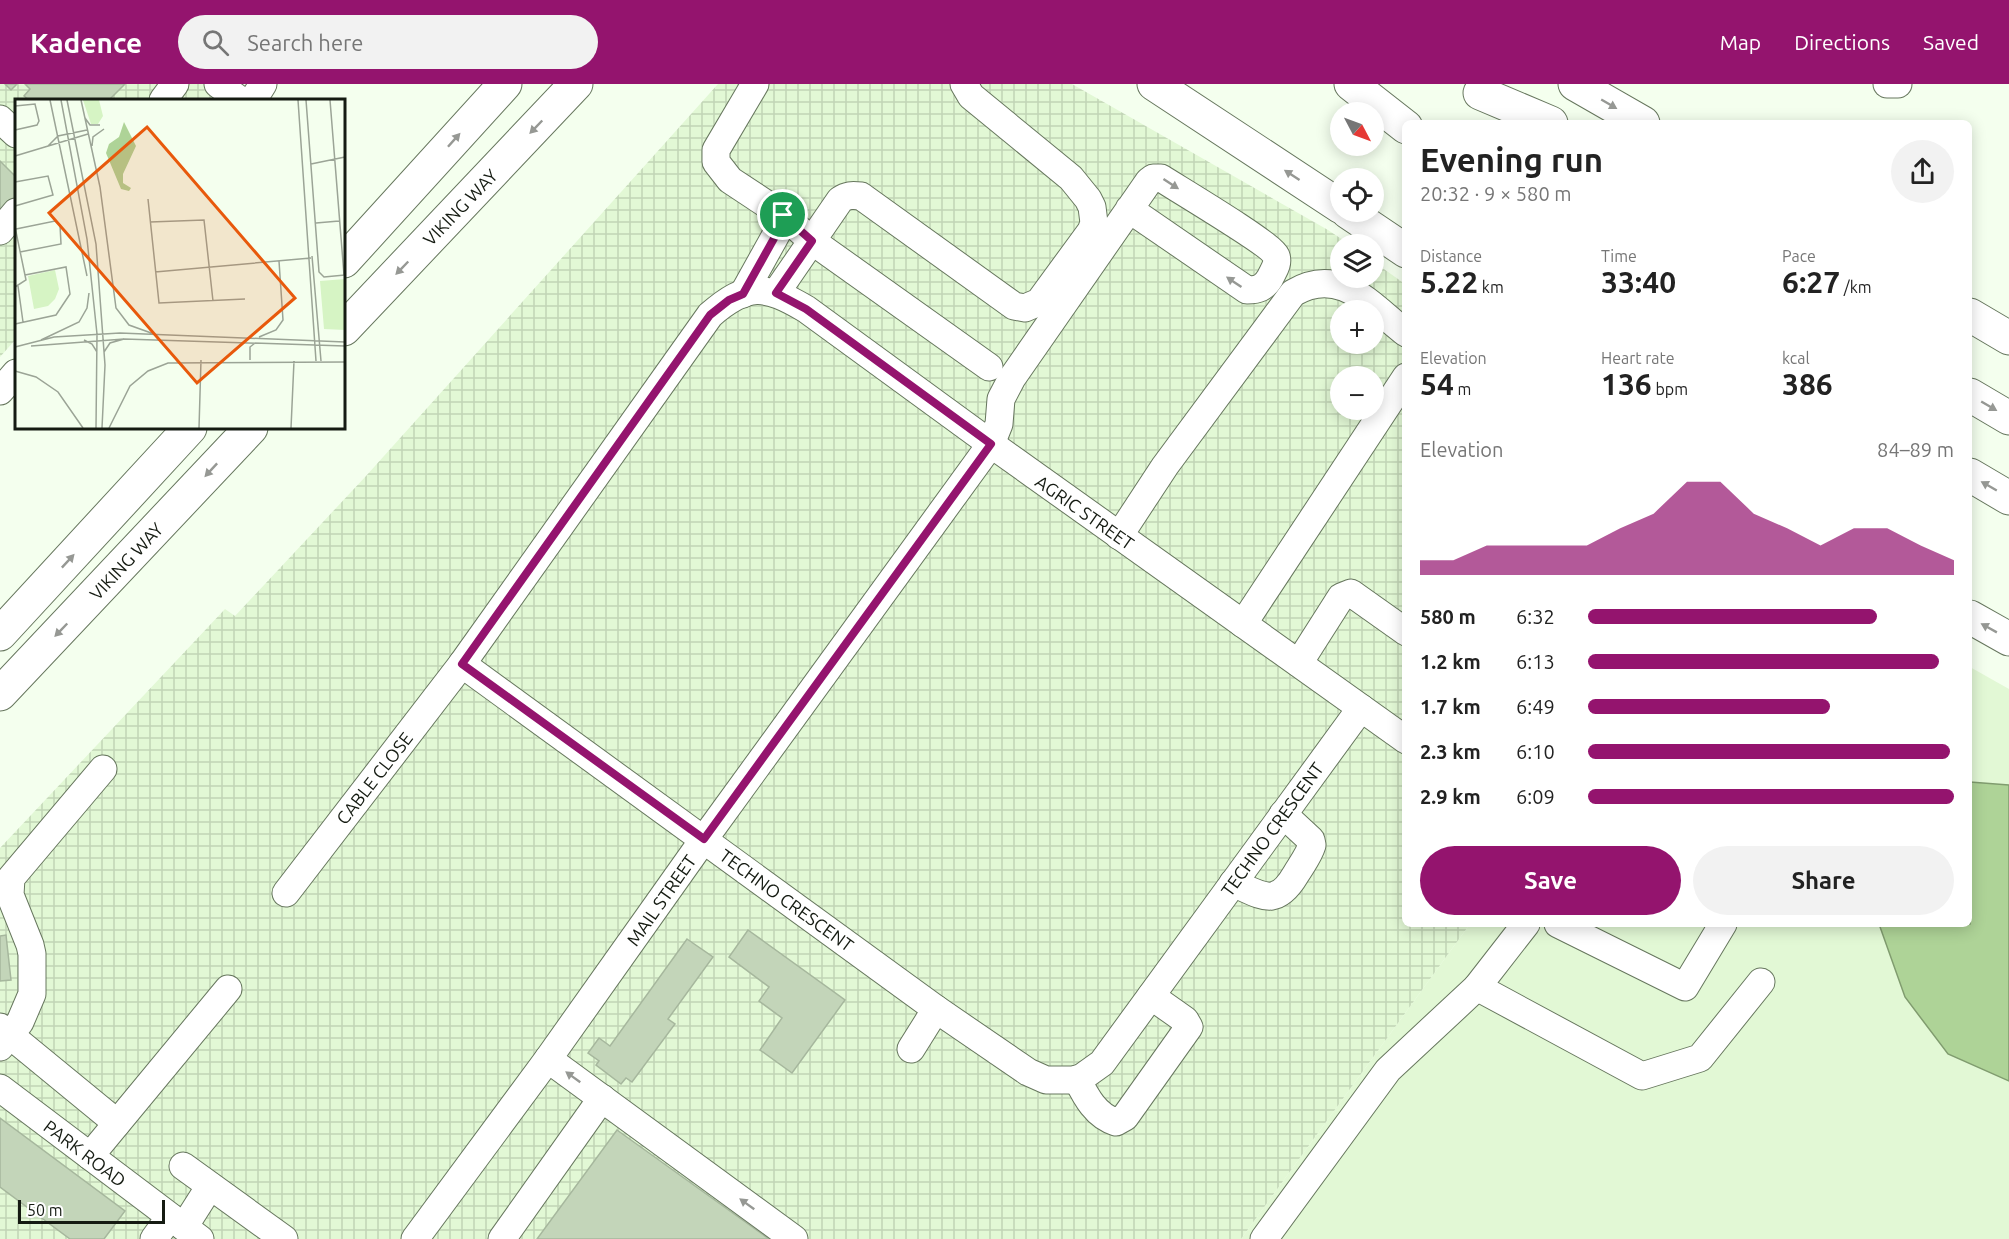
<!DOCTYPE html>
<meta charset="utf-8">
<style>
body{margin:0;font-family:Ubuntu,sans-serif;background:#f2f2f2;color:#222;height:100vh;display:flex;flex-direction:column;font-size:22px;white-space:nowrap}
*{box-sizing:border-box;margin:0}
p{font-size:20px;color:#767676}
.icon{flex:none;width:33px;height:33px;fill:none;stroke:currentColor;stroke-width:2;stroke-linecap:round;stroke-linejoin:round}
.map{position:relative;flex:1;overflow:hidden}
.drawer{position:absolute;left:1402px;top:36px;width:570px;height:807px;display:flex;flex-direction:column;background:#fff;border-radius:9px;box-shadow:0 3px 15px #0003}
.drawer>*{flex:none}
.needle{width:39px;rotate:131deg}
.controls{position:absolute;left:1330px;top:18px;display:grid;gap:12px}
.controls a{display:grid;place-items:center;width:54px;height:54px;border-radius:50%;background:#fff;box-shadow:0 3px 15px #0003;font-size:30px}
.scale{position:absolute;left:18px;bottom:15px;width:147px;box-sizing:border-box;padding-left:6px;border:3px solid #151b12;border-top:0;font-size:16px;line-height:21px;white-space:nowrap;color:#151b12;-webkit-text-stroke:4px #fff;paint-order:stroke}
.pin{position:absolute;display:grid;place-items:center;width:51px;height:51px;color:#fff;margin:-26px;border:3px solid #fff;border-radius:50%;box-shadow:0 2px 6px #0007}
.round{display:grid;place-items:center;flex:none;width:63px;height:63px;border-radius:32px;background:#f2f2f2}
.overview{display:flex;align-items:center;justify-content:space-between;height:102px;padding:0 18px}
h1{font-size:33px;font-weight:600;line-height:45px}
.figures{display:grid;grid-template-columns:repeat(3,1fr);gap:9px;height:102px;padding:6px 18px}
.figures div{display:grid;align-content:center}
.figures b{font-size:30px;font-weight:600}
.figures small{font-size:16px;font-weight:400}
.figures p{font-size:16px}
.chart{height:168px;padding:12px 18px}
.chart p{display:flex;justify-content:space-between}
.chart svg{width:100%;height:108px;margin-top:6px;fill:#94146e;opacity:.7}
.button{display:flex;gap:12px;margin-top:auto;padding:12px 18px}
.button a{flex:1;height:69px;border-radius:36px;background:#94146e;color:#fff;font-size:24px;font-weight:600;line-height:69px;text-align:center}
.button a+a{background:#f2f2f2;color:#222}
ul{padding:0 18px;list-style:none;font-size:20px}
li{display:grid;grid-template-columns:96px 72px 1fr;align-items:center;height:45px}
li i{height:15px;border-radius:8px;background:#94146e}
header{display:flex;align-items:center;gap:36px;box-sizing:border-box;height:84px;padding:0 30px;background:#94146e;color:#fff}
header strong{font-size:28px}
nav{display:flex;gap:33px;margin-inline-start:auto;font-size:21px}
.search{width:420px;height:54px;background:#f2f2f2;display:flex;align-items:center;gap:15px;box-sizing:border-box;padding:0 21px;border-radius:33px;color:#767676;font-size:22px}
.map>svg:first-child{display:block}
</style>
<header>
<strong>Kadence</strong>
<div class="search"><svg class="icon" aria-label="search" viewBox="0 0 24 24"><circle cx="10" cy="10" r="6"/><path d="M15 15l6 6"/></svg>Search here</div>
<nav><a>Map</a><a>Directions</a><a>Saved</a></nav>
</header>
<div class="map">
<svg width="2009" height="1155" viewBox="0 0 2009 1155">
<defs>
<pattern id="industrial-grid" width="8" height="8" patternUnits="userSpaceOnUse" patternTransform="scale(1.5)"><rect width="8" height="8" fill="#e2f8d5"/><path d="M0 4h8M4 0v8" fill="none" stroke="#c1d4b6"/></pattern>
</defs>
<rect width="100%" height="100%" fill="#f4ffee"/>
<polygon fill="#e2f8d5" points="1970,583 2009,605 2009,1155 1241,1155 1470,840 1970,840"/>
<g fill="url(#industrial-grid)" fill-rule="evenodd">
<polygon points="0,0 232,0 222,16 16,16 16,255 0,273"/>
<path d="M718,0H1072L1328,146L1349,160H1341V194H1374V178L1405,200L1406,840H1470L1241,1155H0V764L225,525L235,532L366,392ZM1341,226H1374V260H1341ZM1341,292H1374V326H1341Z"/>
</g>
<polygon fill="#aed397" stroke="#809c6f" stroke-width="1.5" points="1970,698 2009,701 2009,997 1948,970 1905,913 1879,840 1970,840"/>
<g fill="#c3d5b9" stroke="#a6b79d" stroke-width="1.5">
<polygon points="5,0 17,0 11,6"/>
<polygon points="25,0 125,0 109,16 29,16 24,12 30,5"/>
<polygon points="0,77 16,93 16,113 0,131"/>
<polygon points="748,846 845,916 792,989 760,966 782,934 759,917 769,903 729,873"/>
<polygon points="6,851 11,896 0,897 0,852"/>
<polygon points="687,855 713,873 668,935 675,940 632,998 626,994 621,1000 596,981 599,977 588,969 599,954 610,962"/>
<polygon points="0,1034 125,1127 104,1155 70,1155 0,1103"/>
<polygon points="617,1046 769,1155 537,1155"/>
</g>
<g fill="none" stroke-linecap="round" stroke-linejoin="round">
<defs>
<g id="minor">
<polyline points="218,0 240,16"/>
<polyline points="755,0 716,66 716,78 730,96 783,131 812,157 989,283"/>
<polyline points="1887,0 1898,0"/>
<polyline points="163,16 175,0"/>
<polyline points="253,16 263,0"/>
<polyline points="0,35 16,50"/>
<polyline points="0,147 16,128"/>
<path d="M776,209L840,116C847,111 852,111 861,112L1014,222L1025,224L1039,218L1091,147L1094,139L1092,123L1088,115L1071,94L971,12L964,0"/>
<polyline points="743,210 777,149 783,131"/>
<polyline points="0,307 16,289"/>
<path d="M1119,452L1165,382L1293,209C1340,181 1370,221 1406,249"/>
<polyline points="1243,540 1406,293"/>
<polyline points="1299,579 1341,513 1351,509 1406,548"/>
<polyline points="462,580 936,925 1028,988 1046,996 1073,996 1081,994 1102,979 1361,624"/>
<path d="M1233,799C1263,812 1276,824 1296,790C1302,780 1309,771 1312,761L1311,756L1283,730"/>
<path d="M286,809L462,580L710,231C748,198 765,201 806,225L991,360L1406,656"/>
<polyline points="1558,840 1685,903 1723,840"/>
<polyline points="1477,903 1526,840"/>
<polyline points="0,943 117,1039"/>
<polyline points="0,963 20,938 32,910 32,870 30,861 10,811 11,794 103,685"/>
<polyline points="911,965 936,925"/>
<polyline points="548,975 794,1155"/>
<path d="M1077,995C1086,1013 1096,1032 1116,1038L1125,1033L1189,943L1185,936L1151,912"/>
<polyline points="0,1004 200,1155"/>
<polyline points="90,1072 228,905"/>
<polyline points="183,1082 284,1155"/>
<polyline points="184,1143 210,1102"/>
<polyline points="154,1155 170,1133"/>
<path d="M415,1155L548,975L704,755L991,360L999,340L1001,315L1012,294L1149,97L1153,94H1161C1178,105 1271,160 1276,172C1279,180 1273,187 1270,194C1264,204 1258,206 1247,206L1129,125"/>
<polyline points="502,1155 602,1014"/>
<polyline points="1264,1155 1388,986 1477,903 1642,992 1700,974 1761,898"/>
</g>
<g id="major">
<polyline points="344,177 505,0"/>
<polyline points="344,245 576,0"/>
<polyline points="0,550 190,344"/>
<polyline points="0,610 251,344"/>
</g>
<g id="highway">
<polyline points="1154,0 1341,123"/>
<polyline points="1351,0 1406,43"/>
<polyline points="1575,0 1643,39"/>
<polyline points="1480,9 1551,39"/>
<polyline points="1348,128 1406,167"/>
<polyline points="1970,231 2009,254"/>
<polyline points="1970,311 2009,334"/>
<polyline points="1970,391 2009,414"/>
<polyline points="1970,533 2009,555"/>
</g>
</defs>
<use href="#minor" stroke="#67775e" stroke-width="29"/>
<use href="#major" stroke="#67775e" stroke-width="35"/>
<use href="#highway" stroke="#67775e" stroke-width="35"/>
<use href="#minor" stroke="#fff" stroke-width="27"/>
<use href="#major" stroke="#fff" stroke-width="33"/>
<use href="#highway" stroke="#fff" stroke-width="33"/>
</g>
<defs><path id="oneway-solid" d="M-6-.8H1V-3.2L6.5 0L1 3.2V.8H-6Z" transform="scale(1.5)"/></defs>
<g fill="#969894">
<use href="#oneway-solid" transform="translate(1609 20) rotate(30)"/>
<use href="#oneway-solid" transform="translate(536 43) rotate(134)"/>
<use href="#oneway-solid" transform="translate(454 56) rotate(-48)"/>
<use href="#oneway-solid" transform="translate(1292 91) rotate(-147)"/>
<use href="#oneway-solid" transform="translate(1171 100) rotate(33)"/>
<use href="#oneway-solid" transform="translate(402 184) rotate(134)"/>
<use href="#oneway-solid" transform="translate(1234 198) rotate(-146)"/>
<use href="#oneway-solid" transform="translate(1989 322) rotate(30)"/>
<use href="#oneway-solid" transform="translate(211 386) rotate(133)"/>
<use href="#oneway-solid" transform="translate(1989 402) rotate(-150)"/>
<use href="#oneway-solid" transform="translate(68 477) rotate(-47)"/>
<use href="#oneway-solid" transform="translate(1989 544) rotate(-151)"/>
<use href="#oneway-solid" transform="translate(61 546) rotate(134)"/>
<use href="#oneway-solid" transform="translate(573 993) rotate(-144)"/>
<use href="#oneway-solid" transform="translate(747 1120) rotate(-144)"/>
</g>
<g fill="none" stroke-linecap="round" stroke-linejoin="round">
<defs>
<polygon id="route" points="783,131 812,157 776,209 806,225 991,360 704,755 462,580 710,231 729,216 743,210 777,149"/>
</defs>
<use href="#route" stroke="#fff" stroke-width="12"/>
<use href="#route" stroke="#94146e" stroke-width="8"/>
</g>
<g text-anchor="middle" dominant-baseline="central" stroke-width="6" stroke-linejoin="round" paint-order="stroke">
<g font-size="18" fill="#151b12" stroke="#fff">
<text transform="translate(460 123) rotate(-46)">VIKING WAY</text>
<text transform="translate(1085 428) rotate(35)">AGRIC STREET</text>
<text transform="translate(126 477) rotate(-47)">VIKING WAY</text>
<text transform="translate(374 694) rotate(-52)">CABLE CLOSE</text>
<text transform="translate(1272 745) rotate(-54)">TECHNO CRESCENT</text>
<text transform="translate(661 816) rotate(-55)">MAIL STREET</text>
<text transform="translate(787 816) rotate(36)">TECHNO CRESCENT</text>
<text transform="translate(85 1069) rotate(37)">PARK ROAD</text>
</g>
</g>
<g transform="translate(15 15)">
<rect width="330" height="330" fill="#f4ffee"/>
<path d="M68,1H84L88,17L83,25H76ZM40,171L44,190L40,200L33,207L19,210L13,177ZM330,180V231L309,230L305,182Z" fill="#d6f4c4"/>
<path d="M109,23L121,47L108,75V84L116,89L114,92L106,90L91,54L94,45L104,38Z" fill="#aed397"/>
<path fill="none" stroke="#9ba496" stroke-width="1.5" d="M35,1L72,177M46,1L72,140L82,235L81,329M52,1L81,145L90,266L87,329M66,1L85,88L101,209L114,226L139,235M283,1L301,262M291,1L304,173L309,178L330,176M315,1L329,176M0,7L20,5L24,22L22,26L0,31M70,19L75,26H85M33,47L43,37L72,31M77,47L78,38L89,30M0,57L73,35M296,65L330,58M0,83L33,77L38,96L0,107M133,100L144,204L230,200M135,123L189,121L198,202M301,124L324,122M0,128L11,181L0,188M1,130L40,122L45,126L46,145L5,153M297,157L306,262M140,173L296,159M3,187L8,223M0,225L41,216L55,195L51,168L10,176M244,238L261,231L268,221L264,162M26,241L64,223L72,209L74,194M69,241L77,245L82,253M16,247L109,240L330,247M0,248L39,238L105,234L330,243M89,253L95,244L109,240M235,261V248L240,244M0,272L21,278L43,293L68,329M94,329L115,287L133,272L153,264L330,263M184,329L186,261M276,329L279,262"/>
<path fill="#e8590c" fill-opacity="0.15" stroke="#e8590c" stroke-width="3" d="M132,28L280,199L182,284L34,114Z"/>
<rect width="330" height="330" fill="none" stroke="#151b12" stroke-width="3"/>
</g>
</svg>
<div class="controls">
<a><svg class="needle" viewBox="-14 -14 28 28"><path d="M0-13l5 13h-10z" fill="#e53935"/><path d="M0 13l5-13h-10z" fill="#767676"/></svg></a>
<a><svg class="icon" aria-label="locate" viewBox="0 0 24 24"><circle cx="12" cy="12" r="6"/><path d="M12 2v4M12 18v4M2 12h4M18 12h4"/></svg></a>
<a><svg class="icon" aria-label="layers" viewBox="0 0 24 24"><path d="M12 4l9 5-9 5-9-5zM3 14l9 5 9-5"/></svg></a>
<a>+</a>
<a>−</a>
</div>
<div class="scale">50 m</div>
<div class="pin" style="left:783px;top:131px;background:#1e9e55"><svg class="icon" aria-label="arrive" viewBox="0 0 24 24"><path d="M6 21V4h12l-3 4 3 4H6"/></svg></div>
<section class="drawer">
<div class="overview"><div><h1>Evening run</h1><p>20:32 · 9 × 580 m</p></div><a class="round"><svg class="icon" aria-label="share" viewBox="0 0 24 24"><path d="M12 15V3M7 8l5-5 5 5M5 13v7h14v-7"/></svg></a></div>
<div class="figures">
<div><p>Distance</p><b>5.22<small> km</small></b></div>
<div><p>Time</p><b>33:40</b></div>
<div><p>Pace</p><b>6:27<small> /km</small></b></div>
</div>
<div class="figures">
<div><p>Elevation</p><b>54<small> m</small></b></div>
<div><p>Heart rate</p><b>136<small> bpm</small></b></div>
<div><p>kcal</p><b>386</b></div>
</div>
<div class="chart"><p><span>Elevation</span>84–89 m</p>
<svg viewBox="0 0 160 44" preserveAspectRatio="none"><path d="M0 44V38L10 38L20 32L30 32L40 32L50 32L60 25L70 19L80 6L90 6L100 19L110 25L120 32L130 25L140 25L150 32L160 38V44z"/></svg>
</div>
<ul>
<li><b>580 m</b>6:32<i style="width:79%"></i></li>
<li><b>1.2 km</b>6:13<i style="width:96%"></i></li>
<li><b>1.7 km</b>6:49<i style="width:66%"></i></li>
<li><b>2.3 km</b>6:10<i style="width:99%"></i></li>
<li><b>2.9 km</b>6:09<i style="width:100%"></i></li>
</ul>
<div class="button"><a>Save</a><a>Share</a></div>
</section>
</div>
